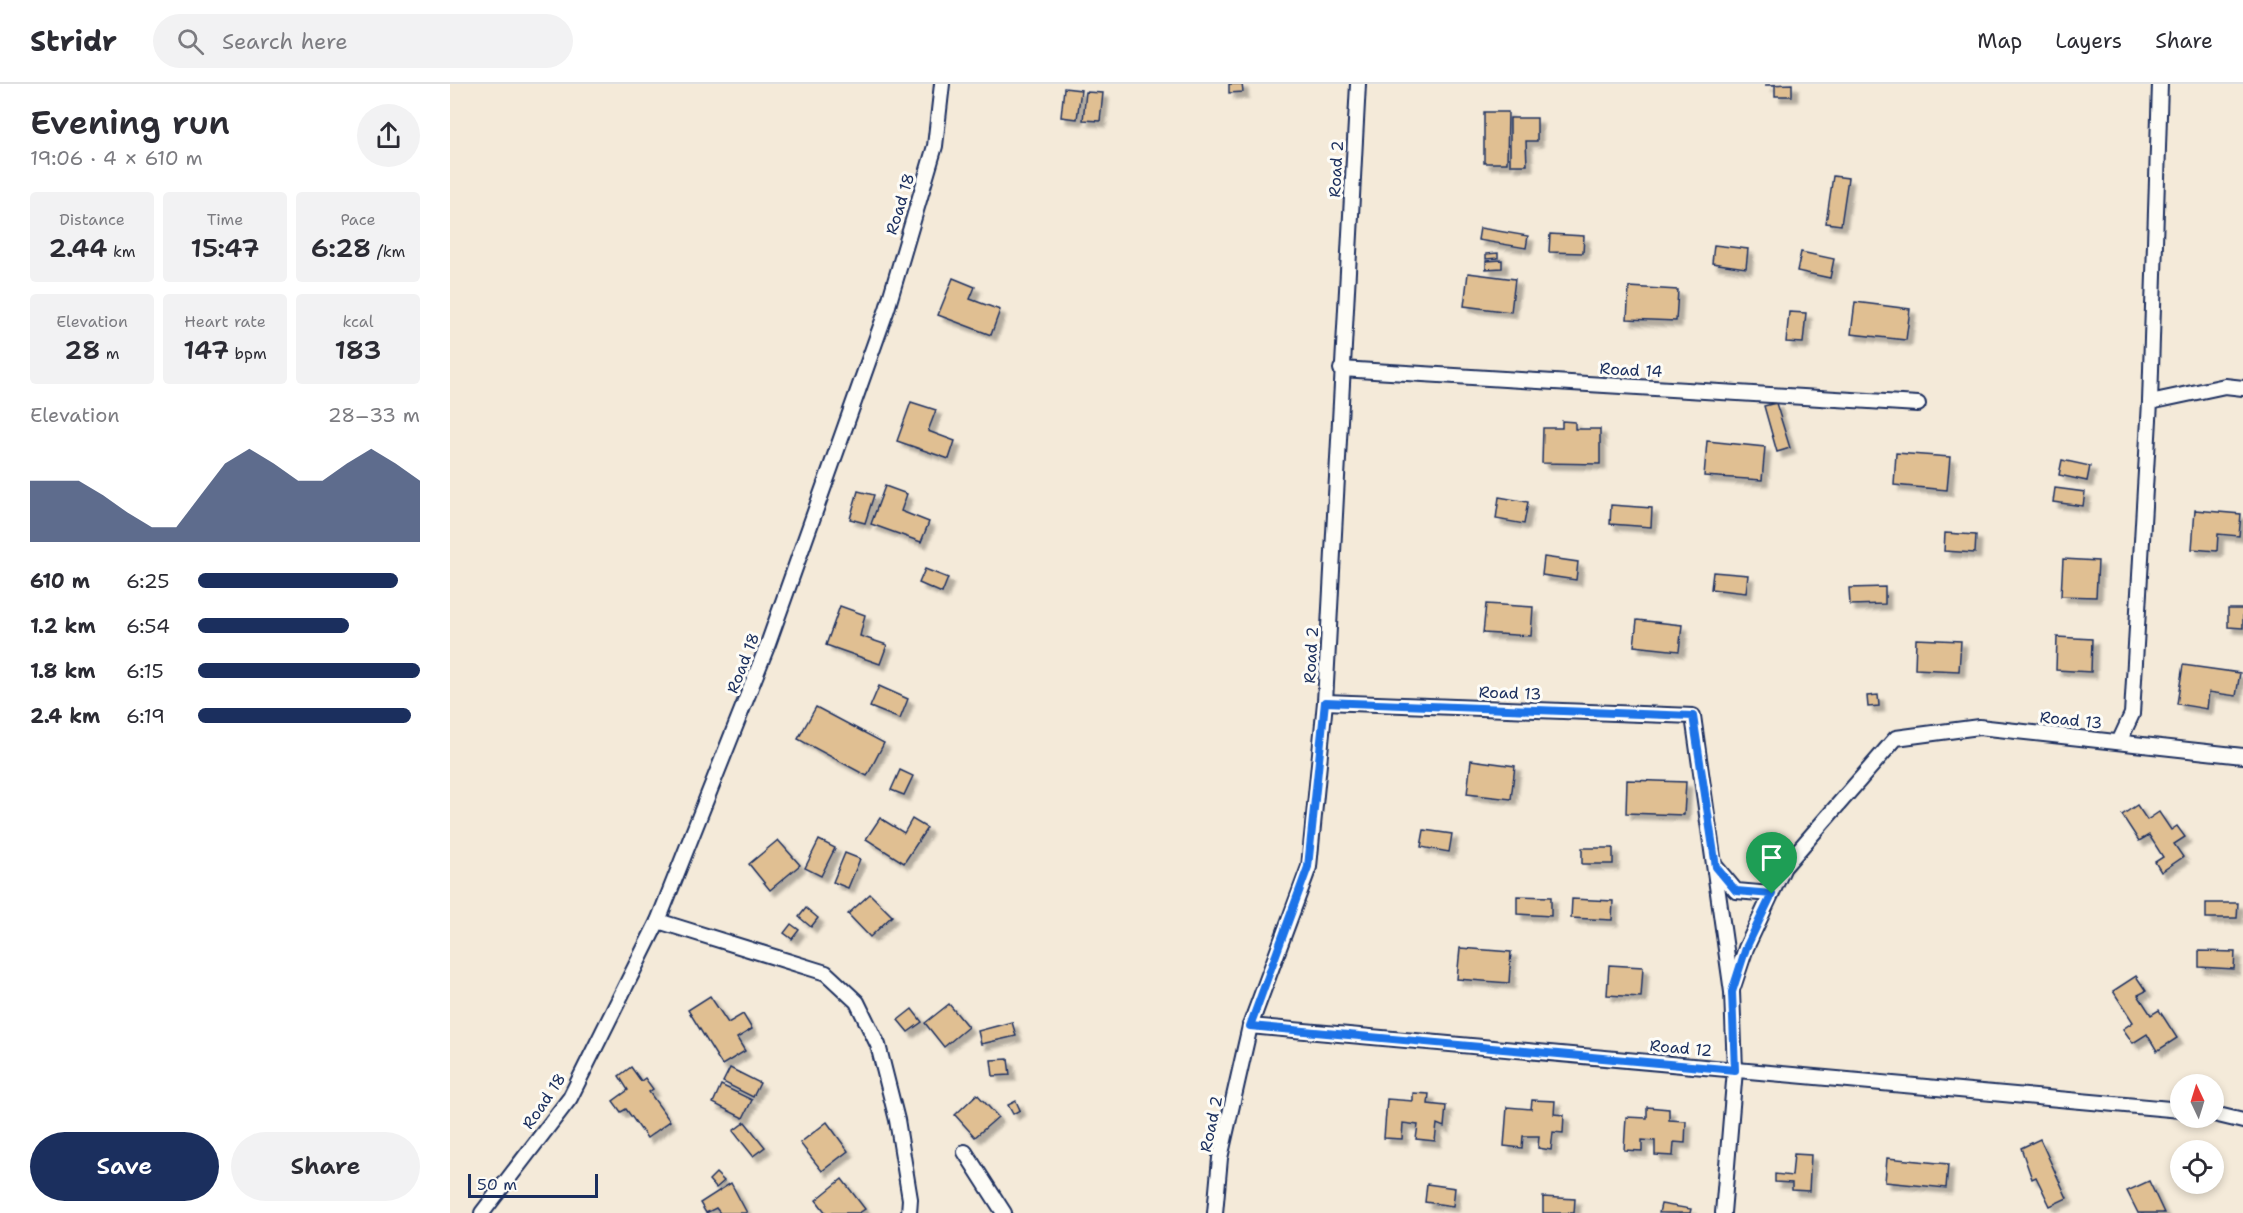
<!DOCTYPE html>
<meta charset="utf-8">
<style>
body{margin:0;font-family:"Shantell Sans",sans-serif;background:#f2f2f3;color:#2b2b33;height:100vh;display:flex;flex-direction:column;font-size:22px;white-space:nowrap}
*{box-sizing:border-box;margin:0}
p{font-size:20px;color:#7c7c81}
.icon{flex:none;width:33px;height:33px;fill:none;stroke:currentColor;stroke-width:2;stroke-linecap:round;stroke-linejoin:round}
.map{position:relative;flex:1;overflow:hidden}
.side{display:flex;flex-direction:column;background:#fff;width:450px}
.side>*{flex:none}
.needle{width:39px;rotate:356deg}
.controls{position:absolute;left:1720px;top:990px;display:grid;gap:12px}
.controls a{display:grid;place-items:center;width:54px;height:54px;border-radius:50%;background:#fff;box-shadow:0 3px 9px #0003;font-size:30px}
.scale{position:absolute;left:18px;bottom:15px;width:130px;box-sizing:border-box;padding-left:6px;border:3px solid #1b2f5e;border-top:0;font-size:16px;line-height:21px;white-space:nowrap;color:#1b2f5e;-webkit-text-stroke:4px #fdfcf7;paint-order:stroke}
.pin{position:absolute;display:grid;place-items:center;width:51px;height:51px;color:#fff;margin:-62px -26px;border-radius:50% 50% 50% 0;rotate:-45deg;box-shadow:0 0 6px #0007}
.pin .icon{rotate:45deg}
.round{display:grid;place-items:center;flex:none;width:63px;height:63px;border-radius:32px;background:#f2f2f3}
.headline{display:flex;align-items:center;justify-content:space-between;height:102px;padding:0 30px}
h1{font-size:33px;font-weight:600;line-height:45px}
.figures{display:grid;grid-template-columns:repeat(3,1fr);gap:9px;height:102px;padding:6px 30px}
.figures div{display:grid;align-content:center;border-radius:6px;background:#f2f2f3;text-align:center}
.figures b{font-size:26px;font-weight:600}
.figures small{font-size:16px;font-weight:400}
.figures p{font-size:16px}
.chart{height:168px;padding:12px 30px}
.chart p{display:flex;justify-content:space-between}
.chart svg{width:100%;height:108px;margin-top:6px;fill:#1b2f5e;opacity:.7}
.button{display:flex;gap:12px;margin-top:auto;padding:12px 30px}
.button a{flex:1;height:69px;border-radius:36px;background:#1b2f5e;color:#fff;font-size:24px;font-weight:600;line-height:69px;text-align:center}
.button a+a{background:#f2f2f3;color:#2b2b33}
ul{padding:0 30px;list-style:none;font-size:20px}
li{display:grid;grid-template-columns:96px 72px 1fr;align-items:center;height:45px}
li i{height:15px;border-radius:8px;background:#1b2f5e}
header{display:flex;align-items:center;gap:36px;box-sizing:border-box;height:84px;padding:0 30px;background:#fff;border-bottom:2px solid #e1e1e2}
header strong{font-size:28px}
nav{display:flex;gap:33px;margin-inline-start:auto;font-size:21px}
.search{width:420px;height:54px;background:#f2f2f3;display:flex;align-items:center;gap:15px;box-sizing:border-box;padding:0 21px;border-radius:33px;color:#7c7c81;font-size:22px}
main{display:flex;flex:1;min-height:0}
.map>svg:first-child{display:block}
</style>
<header>
<strong>Stridr</strong>
<div class="search"><svg class="icon" aria-label="search" viewBox="0 0 24 24"><circle cx="10" cy="10" r="6"/><path d="M15 15l6 6"/></svg>Search here</div>
<nav><a>Map</a><a>Layers</a><a>Share</a></nav>
</header>
<main>
<section class="side">
<div class="headline"><div><h1>Evening run</h1><p>19:06 · 4 × 610 m</p></div><a class="round"><svg class="icon" aria-label="share" viewBox="0 0 24 24"><path d="M12 15V3M7 8l5-5 5 5M5 13v7h14v-7"/></svg></a></div>
<div class="figures">
<div><p>Distance</p><b>2.44<small> km</small></b></div>
<div><p>Time</p><b>15:47</b></div>
<div><p>Pace</p><b>6:28<small> /km</small></b></div>
</div>
<div class="figures">
<div><p>Elevation</p><b>28<small> m</small></b></div>
<div><p>Heart rate</p><b>147<small> bpm</small></b></div>
<div><p>kcal</p><b>183</b></div>
</div>
<div class="chart"><p><span>Elevation</span>28–33 m</p>
<svg viewBox="0 0 160 44" preserveAspectRatio="none"><path d="M0 44V19L10 19L20 19L30 25L40 32L50 38L60 38L70 25L80 12L90 6L100 12L110 19L120 19L130 12L140 6L150 12L160 19V44z"/></svg>
</div>
<ul>
<li><b>610 m</b>6:25<i style="width:90%"></i></li>
<li><b>1.2 km</b>6:54<i style="width:68%"></i></li>
<li><b>1.8 km</b>6:15<i style="width:100%"></i></li>
<li><b>2.4 km</b>6:19<i style="width:96%"></i></li>
</ul>
<div class="button"><a>Save</a><a>Share</a></div>
</section>
<div class="map">
<svg width="1793" height="1129" viewBox="0 0 1793 1129">
<defs>
<filter id="shadow"><feDropShadow dx="5.5" dy="5.5" stdDeviation="1.5" flood-color="#0004"/></filter>
</defs>
<rect width="100%" height="100%" fill="#f4ead9"/>
<filter id="ink" filterUnits="userSpaceOnUse"><feTurbulence type="fractalNoise" baseFrequency=".0167" numOctaves="2"/><feDisplacementMap in="SourceGraphic" scale="12" xChannelSelector="R" yChannelSelector="G"/><feConvolveMatrix kernelMatrix="1 2 1 2 8 2 1 2 1" color-interpolation-filters="sRGB"/></filter>
<g filter="url(#ink)">
<g fill="#e0bf92" stroke="#1b2f5e" stroke-width="1.5" filter="url(#shadow)">
<polygon points="779,0 792,0 793,8 779,9"/>
<polygon points="1342,0 1342,12 1325,12 1325,1 1315,1"/>
<polygon points="614,4 631,6 627,35 611,33"/>
<polygon points="636,8 653,9 650,37 633,36"/>
<polygon points="1034,28 1058,28 1057,79 1034,79"/>
<polygon points="1060,34 1087,34 1087,57 1076,57 1077,81 1060,81"/>
<polygon points="1383,92 1398,94 1391,141 1376,139"/>
<polygon points="1030,144 1078,152 1076,164 1028,156"/>
<polygon points="1100,150 1134,152 1133,169 1099,168"/>
<polygon points="1264,161 1298,165 1296,184 1262,179"/>
<polygon points="1351,168 1384,175 1380,194 1347,187"/>
<polygon points="1048,169 1048,174 1036,175 1036,170"/>
<polygon points="1052,176 1052,184 1036,185 1036,177"/>
<polygon points="1018,189 1065,195 1061,228 1014,222"/>
<polygon points="503,194 525,203 520,215 550,226 541,251 488,231"/>
<polygon points="1179,203 1228,206 1226,237 1177,235"/>
<polygon points="1405,218 1460,225 1456,256 1401,250"/>
<polygon points="1339,228 1356,229 1353,259 1336,258"/>
<polygon points="461,318 486,326 478,347 505,357 499,375 447,357"/>
<polygon points="1326,319 1340,364 1327,368 1314,322"/>
<polygon points="1112,337 1125,338 1125,345 1150,345 1150,380 1092,379 1093,344 1112,344"/>
<polygon points="1257,357 1315,363 1312,396 1254,392"/>
<polygon points="1446,369 1500,373 1497,406 1444,401"/>
<polygon points="1612,376 1640,382 1637,397 1609,391"/>
<polygon points="435,402 457,410 451,427 479,438 471,458 421,440"/>
<polygon points="1605,404 1635,408 1633,422 1603,418"/>
<polygon points="408,407 424,411 415,439 400,435"/>
<polygon points="1049,413 1078,418 1074,440 1046,435"/>
<polygon points="1161,421 1202,424 1201,443 1160,440"/>
<polygon points="1745,426 1791,430 1789,452 1768,450 1767,467 1742,465"/>
<polygon points="1495,449 1526,451 1525,469 1494,467"/>
<polygon points="1094,473 1128,478 1126,496 1092,491"/>
<polygon points="1613,475 1648,477 1646,513 1611,512"/>
<polygon points="475,485 498,494 492,509 469,499"/>
<polygon points="1263,488 1298,491 1296,509 1261,505"/>
<polygon points="1435,503 1435,520 1400,521 1399,504"/>
<polygon points="1036,520 1083,523 1081,552 1033,549"/>
<polygon points="390,522 415,531 410,552 437,561 430,580 376,561"/>
<polygon points="1778,525 1793,525 1793,544 1778,543"/>
<polygon points="1187,536 1232,541 1229,567 1184,562"/>
<polygon points="1607,553 1642,555 1641,588 1606,586"/>
<polygon points="1466,555 1511,557 1509,587 1465,585"/>
<polygon points="1733,581 1790,589 1786,612 1759,608 1757,625 1727,620"/>
<polygon points="429,602 458,615 450,635 420,623"/>
<polygon points="1428,611 1429,622 1418,623 1417,612"/>
<polygon points="366,623 434,659 417,692 348,655"/>
<polygon points="1021,676 1065,682 1061,715 1017,710"/>
<polygon points="450,686 463,692 454,711 441,706"/>
<polygon points="1177,696 1236,698 1234,731 1176,729"/>
<polygon points="1687,721 1697,736 1709,728 1721,746 1727,742 1735,753 1724,760 1733,773 1711,788 1705,778 1713,773 1699,751 1689,757 1672,731"/>
<polygon points="430,734 454,749 462,735 477,744 454,779 416,755"/>
<polygon points="974,746 1002,750 999,768 971,763"/>
<polygon points="328,756 350,781 320,806 299,780"/>
<polygon points="369,756 385,764 371,792 355,784"/>
<rect x="1132" y="764" width="31" height="16"/>
<polygon points="395,769 410,775 398,804 383,798"/>
<polygon points="420,810 442,832 420,853 398,830"/>
<polygon points="1067,812 1101,813 1101,832 1067,830"/>
<polygon points="1122,815 1163,817 1162,836 1121,834"/>
<polygon points="1756,819 1788,819 1787,834 1756,834"/>
<polygon points="356,824 368,834 361,843 349,833"/>
<polygon points="341,840 349,846 342,855 334,849"/>
<polygon points="1010,864 1061,868 1059,899 1007,895"/>
<polygon points="1749,867 1785,868 1784,885 1749,883"/>
<polygon points="1159,881 1193,883 1191,913 1157,911"/>
<polygon points="1686,892 1696,907 1688,911 1701,931 1709,926 1727,954 1707,967 1697,950 1683,959 1673,945 1683,938 1663,907"/>
<polygon points="260,912 278,939 293,930 302,945 287,954 295,967 272,981 238,926"/>
<polygon points="499,920 518,943 494,963 475,939"/>
<polygon points="462,925 472,938 458,948 448,936"/>
<polygon points="562,938 566,952 531,960 528,947"/>
<polygon points="558,975 560,991 543,992 541,976"/>
<polygon points="181,983 191,997 195,994 203,1005 199,1008 220,1037 197,1054 176,1025 171,1028 163,1017 178,1006 169,992"/>
<polygon points="280,984 310,999 303,1013 273,998"/>
<polygon points="271,1001 302,1016 293,1034 263,1019"/>
<polygon points="963,1009 979,1010 978,1020 996,1022 994,1043 987,1040 985,1057 966,1055 968,1041 953,1039 952,1055 934,1054 937,1015 963,1017"/>
<polygon points="527,1010 548,1033 525,1053 505,1031"/>
<polygon points="1082,1016 1105,1017 1104,1030 1114,1031 1113,1049 1103,1048 1101,1066 1088,1064 1089,1052 1073,1052 1072,1064 1054,1062 1057,1023 1081,1025"/>
<polygon points="566,1017 570,1026 563,1030 558,1021"/>
<polygon points="1197,1023 1219,1025 1219,1036 1236,1037 1235,1059 1224,1058 1223,1072 1205,1071 1205,1057 1192,1056 1192,1067 1174,1066 1176,1033 1197,1034"/>
<polygon points="295,1038 315,1063 303,1072 283,1047"/>
<polygon points="377,1038 398,1067 372,1087 350,1059"/>
<polygon points="1590,1055 1617,1114 1600,1122 1586,1093 1582,1095 1571,1064"/>
<polygon points="1344,1070 1361,1071 1359,1107 1342,1106 1342,1099 1325,1098 1325,1090 1342,1092"/>
<polygon points="1437,1074 1498,1080 1496,1104 1435,1098"/>
<polygon points="266,1089 274,1097 266,1104 259,1096"/>
<polygon points="392,1095 415,1125 409,1129 376,1129 366,1116"/>
<polygon points="1699,1097 1714,1129 1688,1129 1677,1107"/>
<polygon points="281,1099 297,1129 270,1129 266,1124 256,1129 250,1119"/>
<polygon points="977,1100 1005,1104 1003,1122 975,1118"/>
<polygon points="1093,1113 1125,1115 1124,1129 1093,1129"/>
<polygon points="1211,1120 1241,1125 1240,1129 1209,1129"/>
</g>
<g fill="none" stroke-linecap="round" stroke-linejoin="round">
<defs>
<g id="street">
<polyline points="891,285 1468,320"/>
<polyline points="1700,318 1775,302 1793,304"/>
<polyline points="875,618 1243,632 1282,908 1285,986 1273,1129"/>
<polyline points="1669,658 1682,630 1700,318 1710,0"/>
<polyline points="1266,783 1286,807 1321,810"/>
<polyline points="208,837 376,889 407,918 428,961 447,1036 460,1115 459,1129"/>
<polyline points="1283,903 1296,864 1334,783 1446,654 1529,643 1793,672"/>
<polyline points="800,942 1731,1026"/>
<polyline points="1764,1030 1793,1037"/>
<polyline points="515,1068 554,1129"/>
<polyline points="32,1129 120,1014 208,837 318,560 437,225 485,62 492,0"/>
<polyline points="765,1129 770,1074 800,942 859,783 875,618 908,0"/>
</g>
</defs>
<use href="#street" stroke="#1b2f5e" stroke-width="18"/>
<use href="#street" stroke="#fdfcf7" stroke-width="14"/>
</g>
</g>
<g fill="none" stroke-linecap="round" stroke-linejoin="round" filter="url(#ink)">
<defs>
<polygon id="route" points="875,618 1243,632 1266,783 1286,807 1322,810 1296,864 1282,908 1285,986 800,942 858,783"/>
</defs>
<use href="#route" stroke="#fff" stroke-width="12"/>
<use href="#route" stroke="#1a73e8" stroke-width="8"/>
</g>
<g text-anchor="middle" dominant-baseline="central" stroke-width="6" stroke-linejoin="round" paint-order="stroke">
<g font-size="16" fill="#1b2f5e" stroke="#fdfcf7">
<text transform="translate(886 85) rotate(-87)">Road 2</text>
<text transform="translate(450 120) rotate(-73)">Road 18</text>
<text transform="translate(1181 286) rotate(3)">Road 14</text>
<text transform="translate(861 571) rotate(-87)">Road 2</text>
<text transform="translate(293 579) rotate(-69)">Road 18</text>
<text transform="translate(1060 609) rotate(2)">Road 13</text>
<text transform="translate(1621 636) rotate(6)">Road 13</text>
<text transform="translate(1231 964) rotate(5)">Road 12</text>
<text transform="translate(94 1017) rotate(-56)">Road 18</text>
<text transform="translate(761 1040) rotate(-78)">Road 2</text>
</g>
</g>
</svg>
<div class="controls">
<a><svg class="needle" viewBox="-14 -14 28 28"><path d="M0-13l5 13h-10z" fill="#e53935"/><path d="M0 13l5-13h-10z" fill="#7c7c81"/></svg></a>
<a><svg class="icon" aria-label="locate" viewBox="0 0 24 24"><circle cx="12" cy="12" r="6"/><path d="M12 2v4M12 18v4M2 12h4M18 12h4"/></svg></a>
</div>
<div class="scale">50 m</div>
<div class="pin" style="left:1322px;top:810px;background:#1e9e55"><svg class="icon" aria-label="arrive" viewBox="0 0 24 24"><path d="M6 21V4h12l-3 4 3 4H6"/></svg></div>
</div>
</main>
